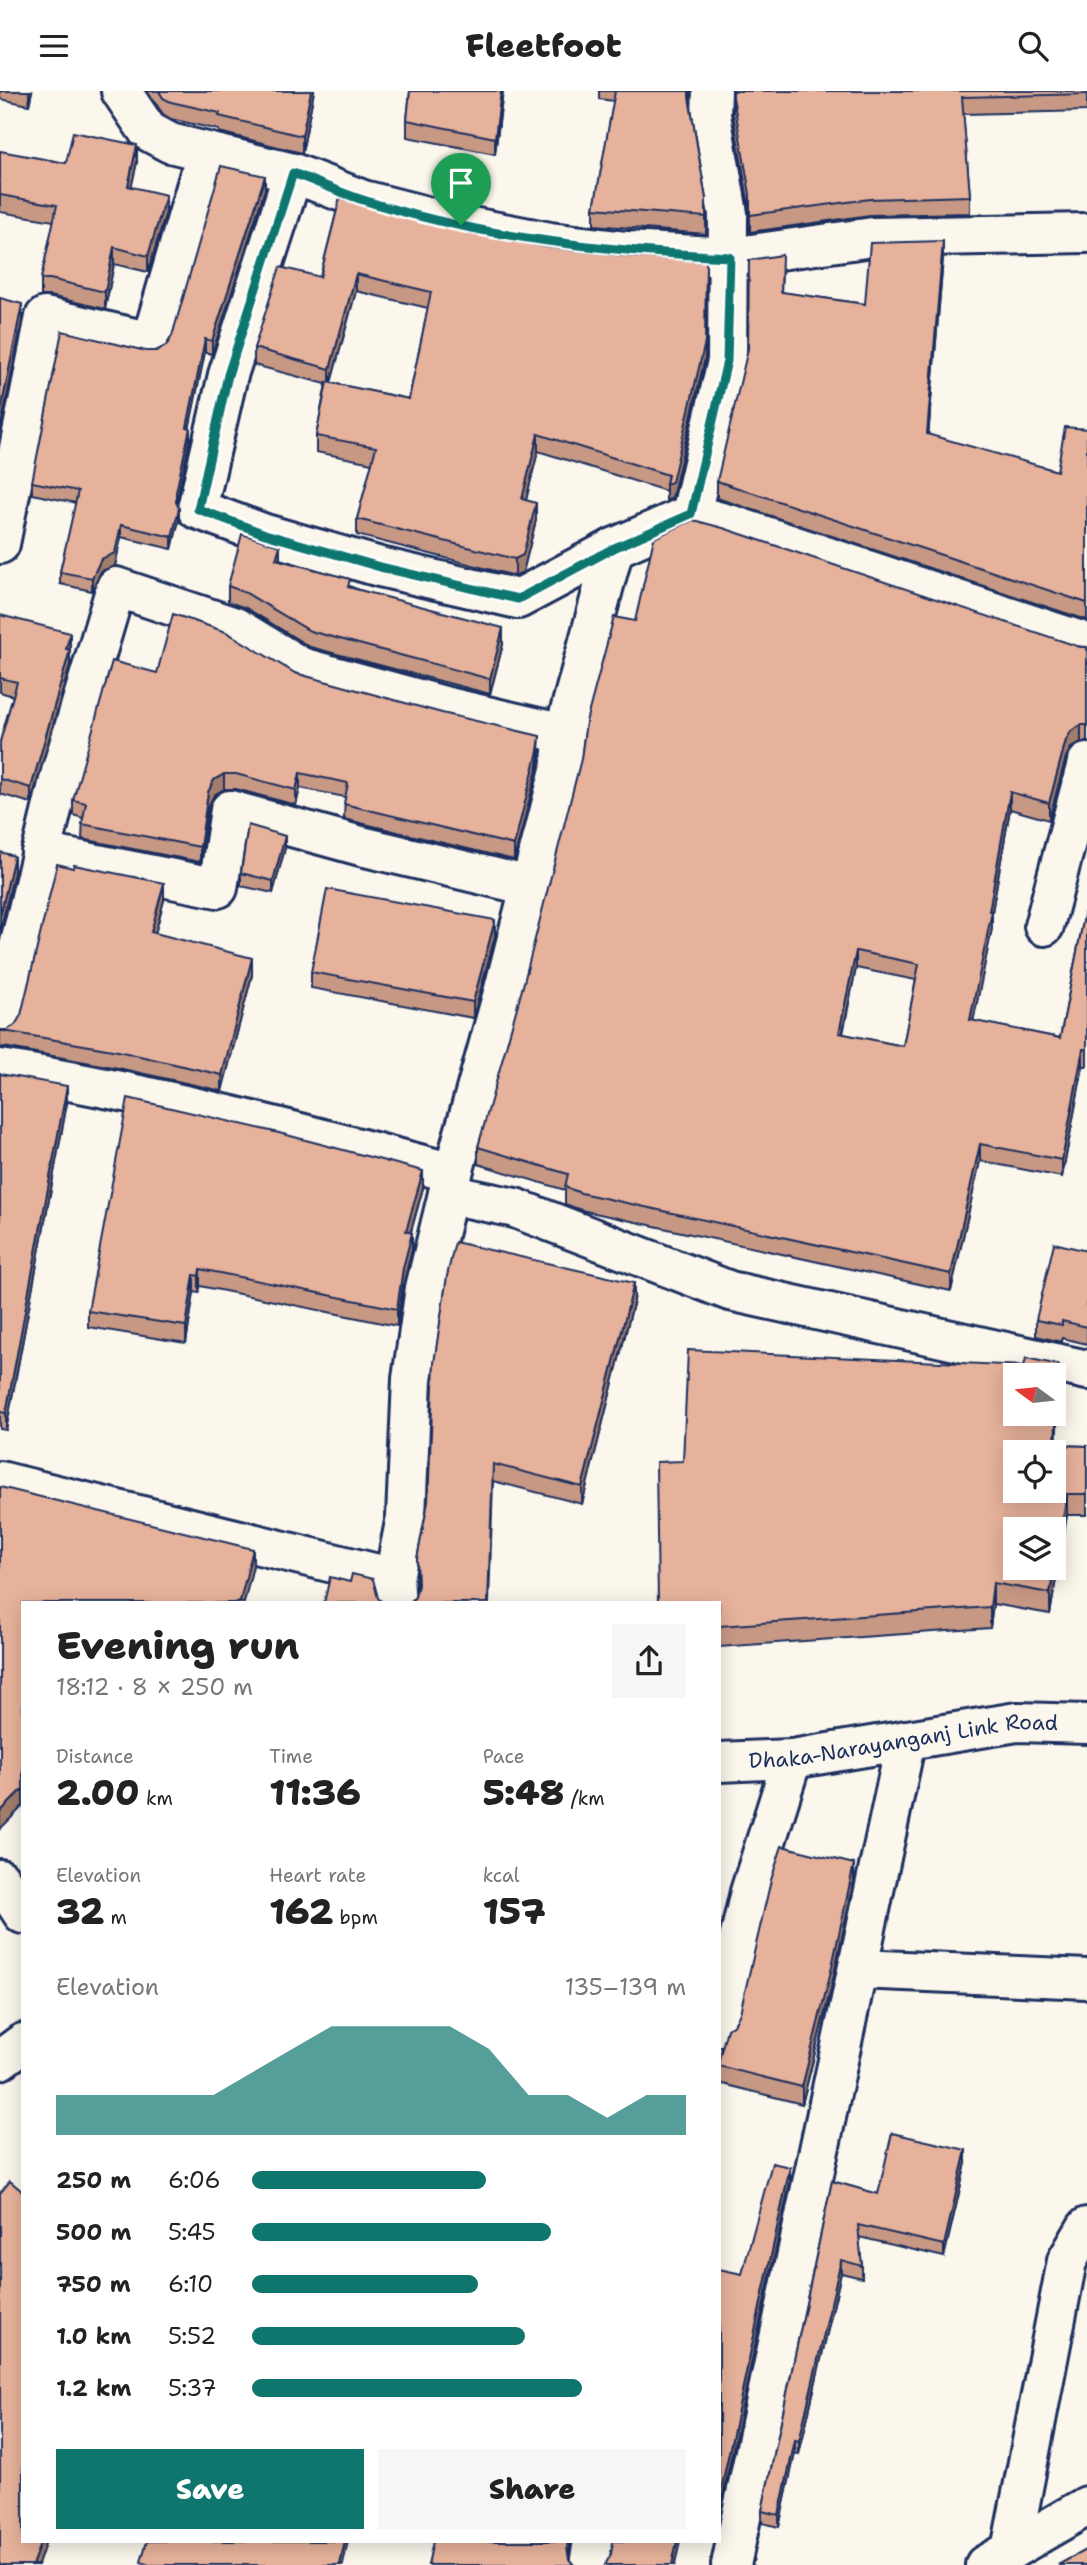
<!DOCTYPE html>
<meta charset="utf-8">
<style>
body{margin:0;font-family:"Shantell Sans",sans-serif;background:#f6f6f6;color:#222;height:100vh;display:flex;flex-direction:column;font-size:26px;white-space:nowrap}
*{box-sizing:border-box;margin:0}
p{font-size:23px;color:#767676}
.icon{flex:none;width:38px;height:38px;fill:none;stroke:currentColor;stroke-width:2;stroke-linecap:round;stroke-linejoin:round}
.map{position:relative;flex:1;overflow:hidden}
.sheet{position:absolute;left:21px;top:1510px;width:700px;height:942px;display:flex;flex-direction:column;background:#fff;border-radius:0px;box-shadow:0 4px 18px #0003}
.sheet>*{flex:none}
.needle{width:46px;rotate:285deg}
.buttons{position:absolute;left:1003px;top:1272px;display:grid;gap:14px}
.buttons a{display:grid;place-items:center;width:63px;height:63px;border-radius:0px;background:#fff;box-shadow:0 4px 18px #0003;font-size:35px}
.pin{position:absolute;display:grid;place-items:center;width:60px;height:60px;color:#fff;margin:-72px -30px;border-radius:50% 50% 50% 0;rotate:-45deg;box-shadow:0 0 7px #0007}
.pin .icon{rotate:45deg}
.round{display:grid;place-items:center;flex:none;width:74px;height:74px;border-radius:0px;background:#f6f6f6}
.summary{display:flex;align-items:center;justify-content:space-between;height:119px;padding:0 35px}
h1{font-size:38px;font-weight:800;line-height:52px}
.figures{display:grid;grid-template-columns:repeat(3,1fr);gap:10px;height:119px;padding:7px 35px}
.figures div{display:grid;align-content:center}
.figures b{font-size:35px;font-weight:800}
.figures small{font-size:19px;font-weight:400}
.figures p{font-size:19px}
.chart{height:196px;padding:14px 35px}
.chart p{display:flex;justify-content:space-between}
.chart svg{width:100%;height:126px;margin-top:7px;fill:#0f766e;opacity:.7}
.cta{display:flex;gap:14px;margin-top:auto;padding:14px 35px}
.cta a{flex:1;height:80px;border-radius:0px;background:#0f766e;color:#fff;font-size:28px;font-weight:800;line-height:80px;text-align:center}
.cta a+a{background:#f6f6f6;color:#222}
ul{padding:0 35px;list-style:none;font-size:23px}
li{display:grid;grid-template-columns:112px 84px 1fr;align-items:center;height:52px}
li i{height:18px;border-radius:9px;background:#0f766e}
header{display:flex;justify-content:space-between;align-items:center;height:91px;padding:0 35px;background:#fff;font-size:32px;font-weight:800}
.map>svg:first-child{display:block}
</style>
<header><svg class="icon" aria-label="menu" viewBox="0 0 24 24"><path d="M4 6h16M4 12h16M4 18h16"/></svg>Fleetfoot<svg class="icon" aria-label="search" viewBox="0 0 24 24"><circle cx="10" cy="10" r="6"/><path d="M15 15l6 6"/></svg></header>
<div class="map">
<svg width="1087" height="2474" viewBox="0 0 1087 2474">
<rect width="100%" height="100%" fill="#fbf7ec"/>
<filter id="ink" filterUnits="userSpaceOnUse"><feTurbulence type="fractalNoise" baseFrequency=".0143" numOctaves="2"/><feDisplacementMap in="SourceGraphic" scale="14" xChannelSelector="R" yChannelSelector="G"/><feConvolveMatrix kernelMatrix="1 2 1 2 8 2 1 2 1" color-interpolation-filters="sRGB"/></filter>
<g filter="url(#ink)">
<g fill="none" stroke-linecap="round" stroke-linejoin="round">
<defs>
<g id="minor">
<polyline points="121,0 148,40 170,52 293,82 363,109 461,134 550,151 627,160 730,166 873,146 1087,142"/>
<polyline points="293,82 228,284 197,418 265,443 380,476 518,508 614,457"/>
<polyline points="691,423 727,270 728,123 711,24 712,0"/>
<polyline points="0,453 45,226 151,251 206,62"/>
<polyline points="41,762 218,797 230,719 361,755 530,795"/>
<polyline points="1044,835 1087,672"/>
<polyline points="0,935 61,681 116,496 235,536 301,576 448,616 564,643"/>
<path d="M0,978C153,1002 303,1042 453,1082"/>
<polyline points="448,1103 515,1117 730,1200 1087,1279"/>
<polyline points="0,1390 394,1487"/>
<polyline points="396,1512 394,1487 406,1426 412,1288 425,1197 453,1082 503,902 560,679 564,643 614,457 691,423 729,433 1087,552"/>
<polyline points="0,1788 23,1823"/>
<polyline points="858,1878 1087,1888"/>
<polyline points="719,1935 750,1801 792,1668"/>
<polyline points="1011,2459 1067,2170 1087,2136"/>
<polyline points="589,2474 593,2450"/>
<polyline points="731,2474 906,1649"/>
<polyline points="985,2474 1087,2415"/>
</g>
<g id="highway">
<path id="s1" d="M719,1671L792,1668L1017,1631L1087,1633"/>
<polyline points="0,1969 23,1952"/>
</g>
</defs>
<use href="#minor" stroke="#1b2f5e" stroke-width="44"/>
<use href="#highway" stroke="#1b2f5e" stroke-width="44"/>
<use href="#minor" stroke="#fbf7ec" stroke-width="38"/>
<use href="#highway" stroke="#fbf7ec" stroke-width="38"/>
</g>
<g fill="#c79985" stroke="#1b2f5e" stroke-width="2" fill-rule="evenodd">
<polygon points="0,0 32,0 29,14 0,8"/>
<polygon points="147,0 314,0 302,62 219,41 219,39 171,28 163,23"/>
<polygon points="410,0 503,0 495,63 407,46 407,29"/>
<polygon points="599,0 690,0 690,10 706,108 706,143 594,134 594,117 614,10 599,8"/>
<polygon points="733,0 1087,0 1087,20 963,23 970,105 970,122 870,124 750,141 750,120 733,23"/>
<polygon points="0,61 66,72 137,71 131,96 166,121 148,181 114,173 105,218 50,205 41,205 41,188 54,130 0,121"/>
<polygon points="265,98 212,263 205,261 189,337 190,349 176,411 179,429 172,458 121,446 115,475 101,480 92,500 60,493 60,481 76,412 32,403 32,391 146,260 156,260 166,255"/>
<path d="M340,107L705,267L672,407L666,410V400L538,360L526,409L536,429L523,481L515,485L357,444V428L372,372L316,361V345L326,293L254,274V257L320,186ZM356,200L428,217L409,308L331,292Z"/>
<polygon points="943,167 928,344 1057,380 1087,338 1087,529 717,407 717,390 782,181 781,201 865,213"/>
<polygon points="280,469 503,553 490,603 310,556 246,517 228,511 228,495"/>
<polygon points="0,524 69,559 70,574 31,712 0,703 0,651 13,605 0,601"/>
<path d="M635,530L1087,556V651H1081L1071,657L1066,666L1049,729L1010,718L992,820V837L973,930L1060,947L1087,810V975H1083L1062,1086L980,1070L951,1200L581,1119L565,1113V1099L478,1073V1056ZM856,877L916,889L903,955L843,943Z"/>
<polygon points="157,582 295,582 540,660 538,675 514,769 344,728 345,706 300,697 296,714 236,698 224,698 214,704 208,716 200,771 82,748 83,727 73,724 73,709"/>
<polygon points="285,757 273,802 241,795 241,782"/>
<polygon points="164,809 155,842 252,884 222,1000 118,977 4,956 0,957 0,939 7,939 15,934"/>
<polygon points="495,845 473,927 311,897 311,881"/>
<polygon points="0,983 67,1012 6,1339 0,1338"/>
<polygon points="423,1097 411,1141 412,1158 403,1194 397,1235 200,1195 199,1202 194,1201 186,1252 88,1236 88,1220"/>
<polygon points="1087,1160 1087,1253 1062,1247 1062,1251 1036,1245 1036,1229"/>
<polygon points="634,1209 582,1413 493,1390 489,1512 410,1512 415,1506 417,1497 417,1468 428,1411"/>
<polygon points="1059,1295 1056,1354 1087,1355 1087,1424 1067,1424 1050,1523 993,1513 990,1537 719,1556 719,1512 683,1370"/>
<polygon points="854,1790 831,1897 802,2013 719,1992 719,1968 735,1932"/>
<polygon points="966,2072 944,2166 859,2146 862,2175 862,2187 841,2182 799,2363 795,2362 779,2436 762,2432 762,2420 832,2090 878,2103"/>
</g>
<g fill="#a27d6c" stroke="#1b2f5e" stroke-width="2">
<polygon points="29,0 32,0 29,14"/>
<polygon points="311,0 314,0 302,62 302,45"/>
<polygon points="501,0 503,0 495,63 495,47"/>
<polygon points="137,54 137,71 128,112 128,95"/>
<polygon points="265,85 265,98 212,263 212,250"/>
<polygon points="166,104 166,121 148,181 148,165"/>
<polygon points="943,150 943,167 927,360 927,343"/>
<polygon points="114,156 114,173 105,218 105,201"/>
<polygon points="706,170 705,267 672,407 666,410 666,393"/>
<polygon points="356,183 356,200 330,294 330,278"/>
<polygon points="22,213 22,230 0,341 0,324"/>
<polygon points="205,248 205,261 187,349 187,336"/>
<polygon points="190,337 190,349 176,413 176,401"/>
<polygon points="538,343 538,360 522,425 522,408"/>
<polygon points="536,412 536,429 523,481 515,485 515,468"/>
<polygon points="179,417 179,429 172,458 172,446"/>
<polygon points="121,434 121,446 115,475 101,480 92,500 92,487 101,468"/>
<polygon points="280,455 280,470 276,468"/>
<polygon points="503,537 503,553 490,603 490,588"/>
<polygon points="70,542 70,557 66,572 66,558"/>
<polygon points="70,559 70,574 31,712 31,697"/>
<polygon points="1081,634 1081,651 1071,657 1066,666 1049,729 1049,712 1066,649 1071,640"/>
<polygon points="540,645 538,675 514,769 514,754"/>
<polygon points="300,682 300,697 296,714 296,699"/>
<polygon points="224,683 224,698 214,704 208,716 200,771 200,756 208,701 214,689"/>
<polygon points="1010,701 1010,718 992,821 992,837 970,946 970,929"/>
<polygon points="285,745 285,757 273,802 273,790"/>
<polygon points="14,765 14,781 0,841 0,825"/>
<polygon points="164,792 164,809 151,858 151,841"/>
<polygon points="495,829 495,845 473,927 473,911"/>
<polygon points="856,860 856,877 839,959 839,942"/>
<polygon points="252,867 252,884 222,1000 222,984"/>
<polygon points="1083,958 1083,975 1062,1086 1062,1069"/>
<polygon points="67,995 67,1012 6,1339 6,1322"/>
<polygon points="980,1053 980,1070 951,1200 951,1183"/>
<polygon points="423,1080 423,1097 406,1157 406,1140"/>
<polygon points="412,1142 412,1158 403,1194 397,1235 397,1218 403,1177"/>
<polygon points="200,1178 200,1195 199,1202 199,1185"/>
<polygon points="194,1184 194,1201 186,1252 186,1235"/>
<polygon points="634,1192 634,1209 582,1413 582,1396"/>
<polygon points="1059,1274 1059,1295 1055,1375 1055,1354"/>
<polygon points="1067,1403 1067,1424 1050,1523 1050,1502"/>
<polygon points="253,1458 253,1475 244,1512 235,1512"/>
<polygon points="993,1492 993,1513 990,1537 990,1516"/>
<polygon points="23,1698 23,1715 0,1738 0,1721"/>
<polygon points="854,1773 854,1790 831,1897 802,2013 802,1996"/>
<polygon points="966,2059 966,2072 944,2166 944,2154"/>
<polygon points="790,2076 790,2091 719,2423 719,2408"/>
<polygon points="841,2169 841,2182 799,2363 799,2350"/>
<polygon points="795,2349 795,2362 779,2436 779,2424"/>
<polygon points="41,2450 46,2450 38,2474 32,2474"/>
<polygon points="345,2450 348,2450 343,2474 340,2474"/>
<polygon points="568,2450 571,2450 567,2470 567,2456"/>
<polygon points="677,2450 680,2450 675,2474 672,2474"/>
</g>
<g fill="#e7b29b" stroke="#1b2f5e" stroke-width="2" fill-rule="evenodd">
<polygon points="159,0 311,0 302,45 219,25 220,22 171,11 163,7"/>
<polygon points="410,0 501,0 495,47 407,29"/>
<polygon points="615,0 689,0 689,6 706,108 706,126 594,117"/>
<polygon points="733,0 1087,0 1087,3 962,6 970,105 870,108 750,124 750,103 733,6"/>
<polygon points="73,41 137,54 128,95 166,104 148,165 114,156 105,201 50,188 41,188 57,114 0,104 0,60 66,72"/>
<polygon points="221,75 265,85 212,250 205,248 187,336 190,337 176,401 176,411 179,417 172,446 121,434 115,462 101,468 92,487 60,481 78,400 32,391 62,240 146,260 156,260 166,255 172,245"/>
<polygon points="340,107 456,138 546,156 626,165 706,170 705,251 672,391 666,393 668,384 538,343 522,408 536,412 523,464 515,468 357,428 376,356 316,345 327,291 409,308 431,201 356,183 330,278 254,257 280,176 320,186"/>
<polygon points="943,150 927,343 1057,380 1065,336 1087,338 1087,512 717,390 748,258 749,169 782,164 781,201 865,213 870,152"/>
<polygon points="0,207 22,213 0,324"/>
<path d="M693,429L723,437L1080,556H1087V634H1081L1071,640L1066,649L1049,712L1010,701L989,820H992L970,929L1060,947L1087,810V958H1083L1062,1069L980,1053L951,1183L581,1102L565,1096L568,1083L478,1056L524,891L581,668L586,631L614,526L635,530L654,447ZM856,860L919,873L903,955L839,942Z"/>
<polygon points="242,443 280,455 276,468 350,488 348,496 503,537 490,588 310,540 246,502 228,495"/>
<polygon points="173,523 226,541 295,582 442,622 540,645 538,660 514,754 344,713 348,692 300,682 296,699 236,683 224,683 214,689 208,701 200,756 82,733 86,712 73,709 112,570 157,582"/>
<polygon points="0,524 70,542 66,558 70,559 31,697 0,688 0,651 17,591 0,587"/>
<polygon points="248,734 285,745 273,790 241,782"/>
<polygon points="0,761 14,765 0,825"/>
<polygon points="57,773 73,777 74,774 164,792 151,841 252,867 222,984 118,960 4,940 0,940 7,939 15,934 21,924"/>
<polygon points="327,798 495,829 473,911 311,881"/>
<polygon points="0,983 67,995 6,1322 0,1321"/>
<polygon points="128,1007 279,1042 423,1080 406,1140 412,1142 403,1177 397,1218 200,1178 199,1185 194,1184 186,1235 88,1220"/>
<polygon points="455,1151 634,1192 582,1396 493,1373 488,1512 410,1512 415,1506 418,1494 417,1468 428,1411 434,1272 447,1185"/>
<polygon points="1054,1152 1087,1160 1087,1236 1062,1230 1062,1234 1036,1229"/>
<path d="M688,1259L1024,1275L1026,1267L1059,1274L1055,1354L1087,1355V1403H1067L1050,1502L993,1492L990,1516L719,1535V1512H658L656,1371L683,1370ZM1015,1284H1054V1323H1015ZM1015,1362H1054V1400H1015ZM1015,1438H1054V1477H1015Z"/>
<polygon points="0,1396 253,1458 240,1510 235,1512 23,1512 23,1698 0,1721"/>
<polygon points="352,1483 373,1488 378,1507 383,1512 324,1512 330,1486 350,1491"/>
<polygon points="782,1755 854,1773 831,1880 802,1996 719,1975 719,1968 727,1938 735,1932 740,1922 771,1789"/>
<polygon points="892,2042 966,2059 944,2154 858,2134 862,2175 841,2169 799,2350 795,2349 779,2424 762,2420 832,2090 878,2103"/>
<polygon points="772,2072 790,2076 719,2408 719,2178 742,2183"/>
<polygon points="10,2090 23,2101 23,2450 41,2450 32,2474 0,2474 0,2102"/>
<polygon points="147,2450 345,2450 340,2474 149,2474 141,2471"/>
<polygon points="433,2450 568,2450 567,2456 569,2468 574,2474 428,2474"/>
<polygon points="613,2450 677,2450 672,2474 605,2474 611,2463"/>
<polygon points="1087,2458 1087,2474 1058,2474"/>
</g>
</g>
<g fill="none" stroke-linecap="round" stroke-linejoin="round" filter="url(#ink)">
<defs>
<path id="route" d="M293,82C316,91 339,101 363,109C481,147 606,160 730,166L727,270L691,423L614,457L518,508L380,476L265,443L198,418L228,284Z"/>
</defs>
<use href="#route" stroke="#fff" stroke-width="14"/>
<use href="#route" stroke="#0f766e" stroke-width="9"/>
</g>
<g text-anchor="middle" dominant-baseline="central" stroke-width="5" stroke-linejoin="round" paint-order="stroke">
<g font-size="21" fill="#1b2f5e" stroke="#fbf7ec">
<text stroke="none"><textPath href="#s1" startOffset="186">Dhaka-Narayanganj Link Road</textPath></text>
</g>
</g>
</svg>
<div class="buttons">
<a><svg class="needle" viewBox="-14 -14 28 28"><path d="M0-13l5 13h-10z" fill="#e53935"/><path d="M0 13l5-13h-10z" fill="#767676"/></svg></a>
<a><svg class="icon" aria-label="locate" viewBox="0 0 24 24"><circle cx="12" cy="12" r="6"/><path d="M12 2v4M12 18v4M2 12h4M18 12h4"/></svg></a>
<a><svg class="icon" aria-label="layers" viewBox="0 0 24 24"><path d="M12 4l9 5-9 5-9-5zM3 14l9 5 9-5"/></svg></a>
</div>
<div class="pin" style="left:461px;top:134px;background:#1e9e55"><svg class="icon" aria-label="arrive" viewBox="0 0 24 24"><path d="M6 21V4h12l-3 4 3 4H6"/></svg></div>
<section class="sheet">
<div class="summary"><div><h1>Evening run</h1><p>18:12 · 8 × 250 m</p></div><a class="round"><svg class="icon" aria-label="share" viewBox="0 0 24 24"><path d="M12 15V3M7 8l5-5 5 5M5 13v7h14v-7"/></svg></a></div>
<div class="figures">
<div><p>Distance</p><b>2.00<small> km</small></b></div>
<div><p>Time</p><b>11:36</b></div>
<div><p>Pace</p><b>5:48<small> /km</small></b></div>
</div>
<div class="figures">
<div><p>Elevation</p><b>32<small> m</small></b></div>
<div><p>Heart rate</p><b>162<small> bpm</small></b></div>
<div><p>kcal</p><b>157</b></div>
</div>
<div class="chart"><p><span>Elevation</span>135–139 m</p>
<svg viewBox="0 0 160 44" preserveAspectRatio="none"><path d="M0 44V30L10 30L20 30L30 30L40 30L50 22L60 14L70 6L80 6L90 6L100 6L110 14L120 30L130 30L140 38L150 30L160 30V44z"/></svg>
</div>
<ul>
<li><b>250 m</b>6:06<i style="width:54%"></i></li>
<li><b>500 m</b>5:45<i style="width:69%"></i></li>
<li><b>750 m</b>6:10<i style="width:52%"></i></li>
<li><b>1.0 km</b>5:52<i style="width:63%"></i></li>
<li><b>1.2 km</b>5:37<i style="width:76%"></i></li>
</ul>
<div class="cta"><a>Save</a><a>Share</a></div>
</section>
</div>
